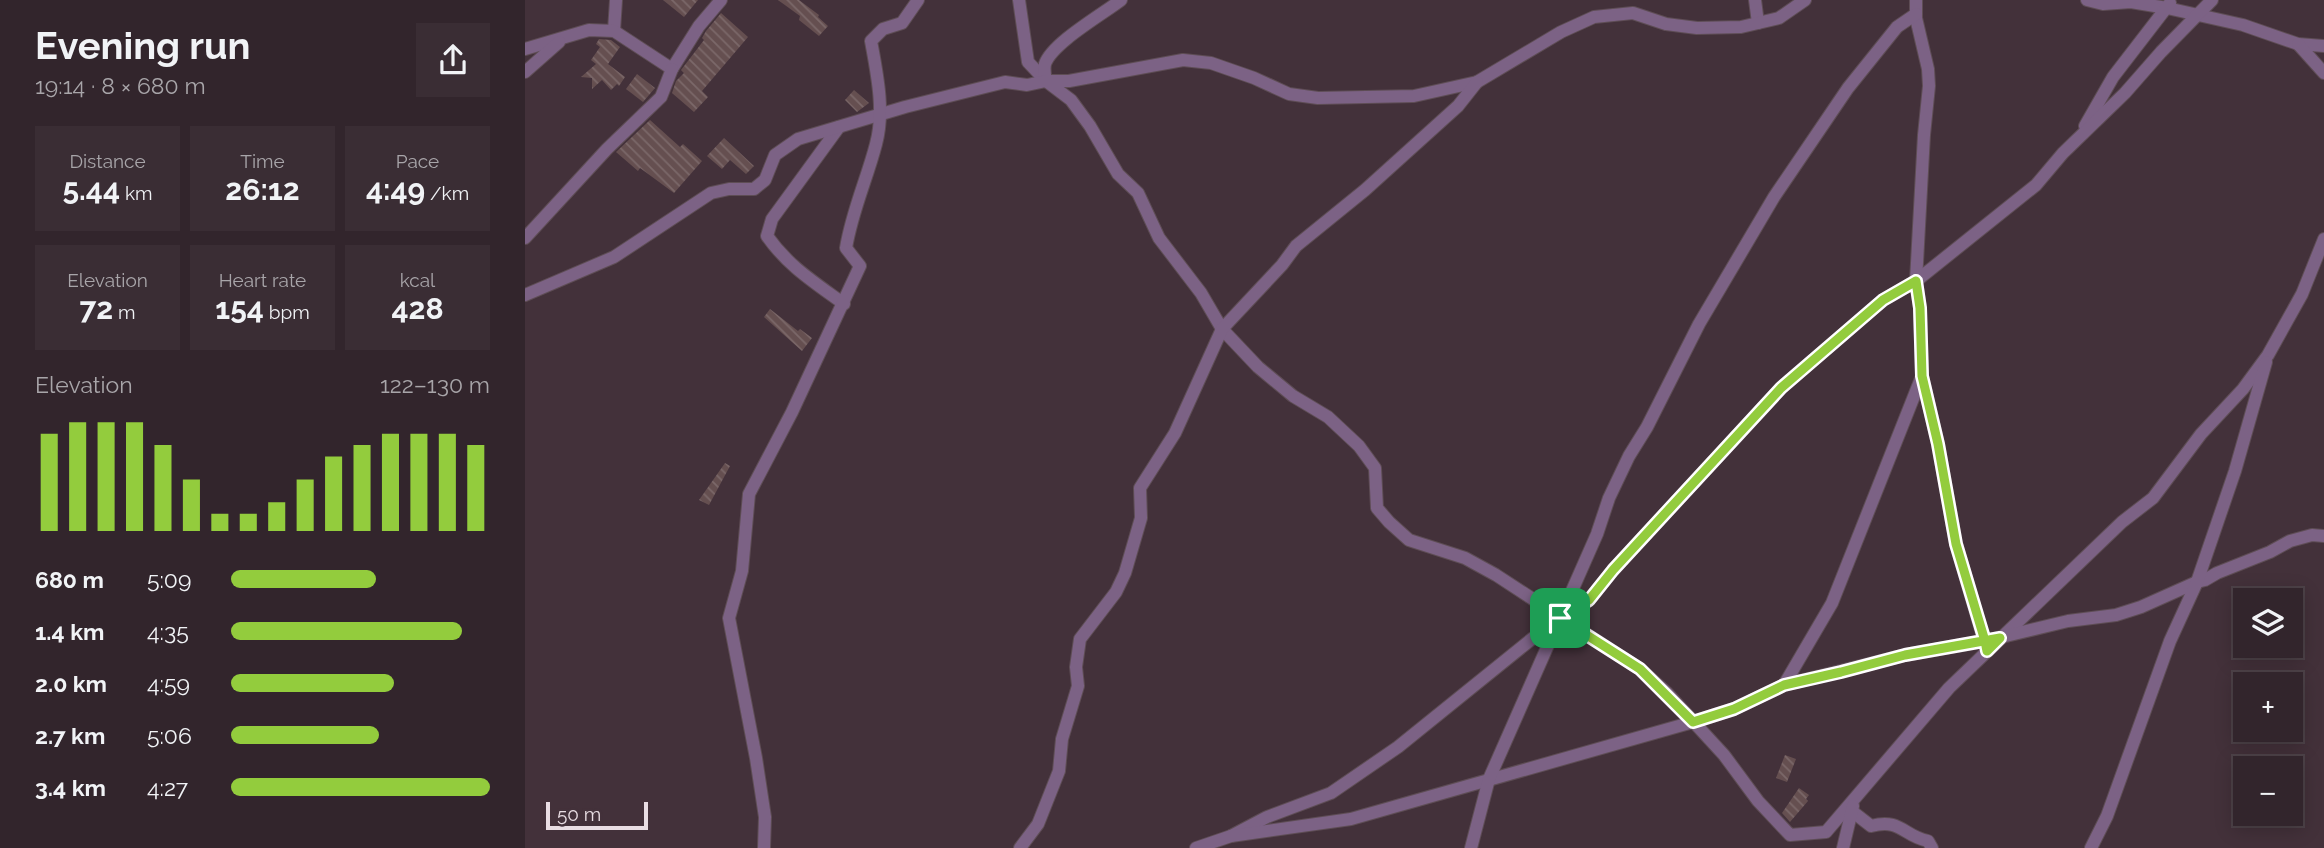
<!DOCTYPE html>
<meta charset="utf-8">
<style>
body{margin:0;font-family:Raleway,sans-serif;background:#3a2d34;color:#f1f3f6;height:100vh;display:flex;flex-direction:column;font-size:26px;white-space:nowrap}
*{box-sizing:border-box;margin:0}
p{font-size:23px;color:#a8a5a9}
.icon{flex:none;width:38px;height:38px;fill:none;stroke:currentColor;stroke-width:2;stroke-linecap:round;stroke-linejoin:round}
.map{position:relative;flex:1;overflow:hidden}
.sheet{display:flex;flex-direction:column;background:#32252c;width:525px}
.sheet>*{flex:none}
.fabs{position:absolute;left:1708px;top:588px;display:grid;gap:14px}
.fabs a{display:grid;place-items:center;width:70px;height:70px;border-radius:0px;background:#32252c;box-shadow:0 4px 18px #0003,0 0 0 2px #4d4248;font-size:35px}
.scale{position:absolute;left:21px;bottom:18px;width:102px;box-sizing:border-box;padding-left:7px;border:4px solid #e9dde3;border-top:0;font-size:19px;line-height:24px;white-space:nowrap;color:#e9dde3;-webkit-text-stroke:5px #43313a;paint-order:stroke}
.pin{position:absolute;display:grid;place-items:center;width:60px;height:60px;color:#fff;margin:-30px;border-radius:14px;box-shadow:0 4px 10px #0006}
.round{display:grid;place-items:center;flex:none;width:74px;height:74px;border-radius:0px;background:#3a2d34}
.overview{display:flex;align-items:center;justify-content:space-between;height:119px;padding:0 35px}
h1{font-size:38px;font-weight:700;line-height:52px}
.stats{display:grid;grid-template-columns:repeat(3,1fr);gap:10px;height:119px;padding:7px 35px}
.stats div{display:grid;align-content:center;border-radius:0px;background:#3a2d34;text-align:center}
.stats b{font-size:30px;font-weight:700}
.stats small{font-size:19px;font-weight:400}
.stats p{font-size:19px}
.chart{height:196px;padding:14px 35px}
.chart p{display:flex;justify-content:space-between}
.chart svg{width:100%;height:126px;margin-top:7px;stroke:#93cc3d;stroke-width:6}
ul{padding:0 35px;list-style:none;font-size:23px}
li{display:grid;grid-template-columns:112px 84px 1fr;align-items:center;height:52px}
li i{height:18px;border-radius:9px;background:#93cc3d}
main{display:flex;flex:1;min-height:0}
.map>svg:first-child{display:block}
</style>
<main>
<section class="sheet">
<div class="overview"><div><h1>Evening run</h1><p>19:14 · 8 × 680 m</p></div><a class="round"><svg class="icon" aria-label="share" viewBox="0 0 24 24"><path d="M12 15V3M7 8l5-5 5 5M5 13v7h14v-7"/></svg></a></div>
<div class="stats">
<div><p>Distance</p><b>5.44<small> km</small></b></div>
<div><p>Time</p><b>26:12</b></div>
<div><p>Pace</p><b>4:49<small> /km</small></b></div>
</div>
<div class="stats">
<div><p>Elevation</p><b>72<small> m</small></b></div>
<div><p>Heart rate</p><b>154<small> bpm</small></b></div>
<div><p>kcal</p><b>428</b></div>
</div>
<div class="chart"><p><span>Elevation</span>122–130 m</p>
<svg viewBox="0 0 160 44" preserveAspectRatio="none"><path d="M5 44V10M15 44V6M25 44V6M35 44V6M45 44V14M55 44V26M65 44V38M75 44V38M85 44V34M95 44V26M105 44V18M115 44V14M125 44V10M135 44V10M145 44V10M155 44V14"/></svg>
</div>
<ul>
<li><b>680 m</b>5:09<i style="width:56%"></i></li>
<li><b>1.4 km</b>4:35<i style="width:89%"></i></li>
<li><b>2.0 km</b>4:59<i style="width:63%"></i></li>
<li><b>2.7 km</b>5:06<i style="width:57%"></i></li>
<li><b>3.4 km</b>4:27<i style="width:100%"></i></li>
</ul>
</section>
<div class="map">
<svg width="1799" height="848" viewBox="0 0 1799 848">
<defs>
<pattern id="building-back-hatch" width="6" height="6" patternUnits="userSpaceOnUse" patternTransform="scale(1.75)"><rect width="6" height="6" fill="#654f50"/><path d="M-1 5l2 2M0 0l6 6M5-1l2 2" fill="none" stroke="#7b6869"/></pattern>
</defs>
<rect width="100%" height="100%" fill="#43313a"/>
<g fill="url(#building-back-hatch)">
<polygon points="138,0 173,0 159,17"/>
<polygon points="253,0 274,0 294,15 293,17 303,26 294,36 274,20 275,16"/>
<polygon points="196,13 223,37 177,91 183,97 169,112 147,93 151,81 159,73 156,70 179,40 177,38 181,31"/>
<polygon points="74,39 86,40 95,47 83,64 100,77 94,86 92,84 86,90 77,80 67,89 67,78 56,77 71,64 66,60 75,47 71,44"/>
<polygon points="112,74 130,88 118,102 101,89"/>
<polygon points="329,90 344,103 332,112 320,100"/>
<polygon points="125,120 155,147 158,144 177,161 149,193 115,168 113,171 91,152"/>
<polygon points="199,138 229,166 221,174 205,160 197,169 182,156"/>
<polygon points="245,309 273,331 275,329 287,338 277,351 239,317"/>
<polygon points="200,463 205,466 184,505 174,500"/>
<polygon points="1260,755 1271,759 1262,782 1251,778"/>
<polygon points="1274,788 1284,795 1281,799 1283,801 1265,822 1257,813"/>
</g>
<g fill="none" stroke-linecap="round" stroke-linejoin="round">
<defs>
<g id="minor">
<polyline points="494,0 503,62 521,81 546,100 565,126 593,174 613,193 634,238 676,293 697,329 733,367 768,396 803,417 834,446 850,468 852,508 864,522 884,540 940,558 971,575 1115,669 1142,693 1199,755 1233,801 1265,835 1301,832 1424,688 1597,522 1628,498 1676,434 1718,389 1743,355 1777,294 1799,239"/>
<polyline points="1230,0 1233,23"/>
<polyline points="1391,0 1391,18 1403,69 1404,86 1399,135 1391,281 1395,308 1397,376 1413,444 1431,544 1461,647"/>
<polyline points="1562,0 1578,4 1606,2 1642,8 1718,25 1773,44 1799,46"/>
<polyline points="89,31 91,0"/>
<polyline points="1773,44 1799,73"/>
<polyline points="0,49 64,30 89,31 147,69 174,26 196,0"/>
<polyline points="0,72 34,42"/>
<path d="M521,81C520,76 519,69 520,64C527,43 578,14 596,0"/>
<polyline points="1560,126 1588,77 1645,3"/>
<path d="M314,127L247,219L242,236C263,266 289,282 319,304"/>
<polyline points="0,238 82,149 136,97 147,69"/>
<polyline points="0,295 89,257 186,193 204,189 229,189 240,180 250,155 273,139 380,107 480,82 502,85 521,81 544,81 658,60 686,63 729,78 764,94 793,98 889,96 952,82 1036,32 1069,17 1108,13 1141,24 1172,28 1216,27 1254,18 1280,0"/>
<polyline points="1259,685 1307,603 1397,376"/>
<path d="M1328,812L1346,826C1376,818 1378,836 1403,841L1407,848"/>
<polyline points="706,836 742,817 806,793 873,747 1008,638 1064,600 1088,570 1256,388 1358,300 1391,281 1511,185 1538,153 1600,93 1636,52 1687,0"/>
<path d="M239,848L240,817L231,758L204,618L217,571L224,494L267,412L335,266L321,248C327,211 342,179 351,144C360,111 352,74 346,41L358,29L377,23L393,0"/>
<polyline points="495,848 513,824 534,771 537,739 553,686 551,667 555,639 591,592 600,573 616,518 615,488 650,433 697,329 757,265 771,246 840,190 933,106 952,82"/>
<polyline points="671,848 706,836 826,819 1168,722 1209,709 1259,685 1380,655 1460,641 1543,621 1591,615 1616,607 1672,582 1680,580 1692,573 1745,552 1765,541 1787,535 1799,536"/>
<polyline points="946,848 964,779 1072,534 1084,498 1104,456 1122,427 1174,324 1249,197 1323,88 1372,27 1391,14"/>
<polyline points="1318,848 1328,806"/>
<polyline points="1566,848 1582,816 1645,641 1672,582 1710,471 1741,362"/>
</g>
</defs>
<use href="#minor" stroke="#5e4d55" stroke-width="14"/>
<use href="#minor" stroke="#7c6285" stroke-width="12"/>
</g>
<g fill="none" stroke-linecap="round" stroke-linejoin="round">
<defs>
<polyline id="route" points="1035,618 1115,669 1168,722 1209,709 1259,685 1316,672 1380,655 1475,638 1462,651 1460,641 1431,544 1413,444 1397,376 1395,308 1391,281 1358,300 1256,388 1088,570 1064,600 1035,618"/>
</defs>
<use href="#route" stroke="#fff" stroke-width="14"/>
<use href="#route" stroke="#93cc3d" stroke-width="9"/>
</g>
</svg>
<div class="fabs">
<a><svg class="icon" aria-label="layers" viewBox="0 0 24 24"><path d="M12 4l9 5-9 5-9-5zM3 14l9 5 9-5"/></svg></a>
<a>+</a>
<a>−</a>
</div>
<div class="scale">50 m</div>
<div class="pin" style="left:1035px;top:618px;background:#1e9e55"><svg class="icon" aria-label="arrive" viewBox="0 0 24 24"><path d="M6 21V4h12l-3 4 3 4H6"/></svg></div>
</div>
</main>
